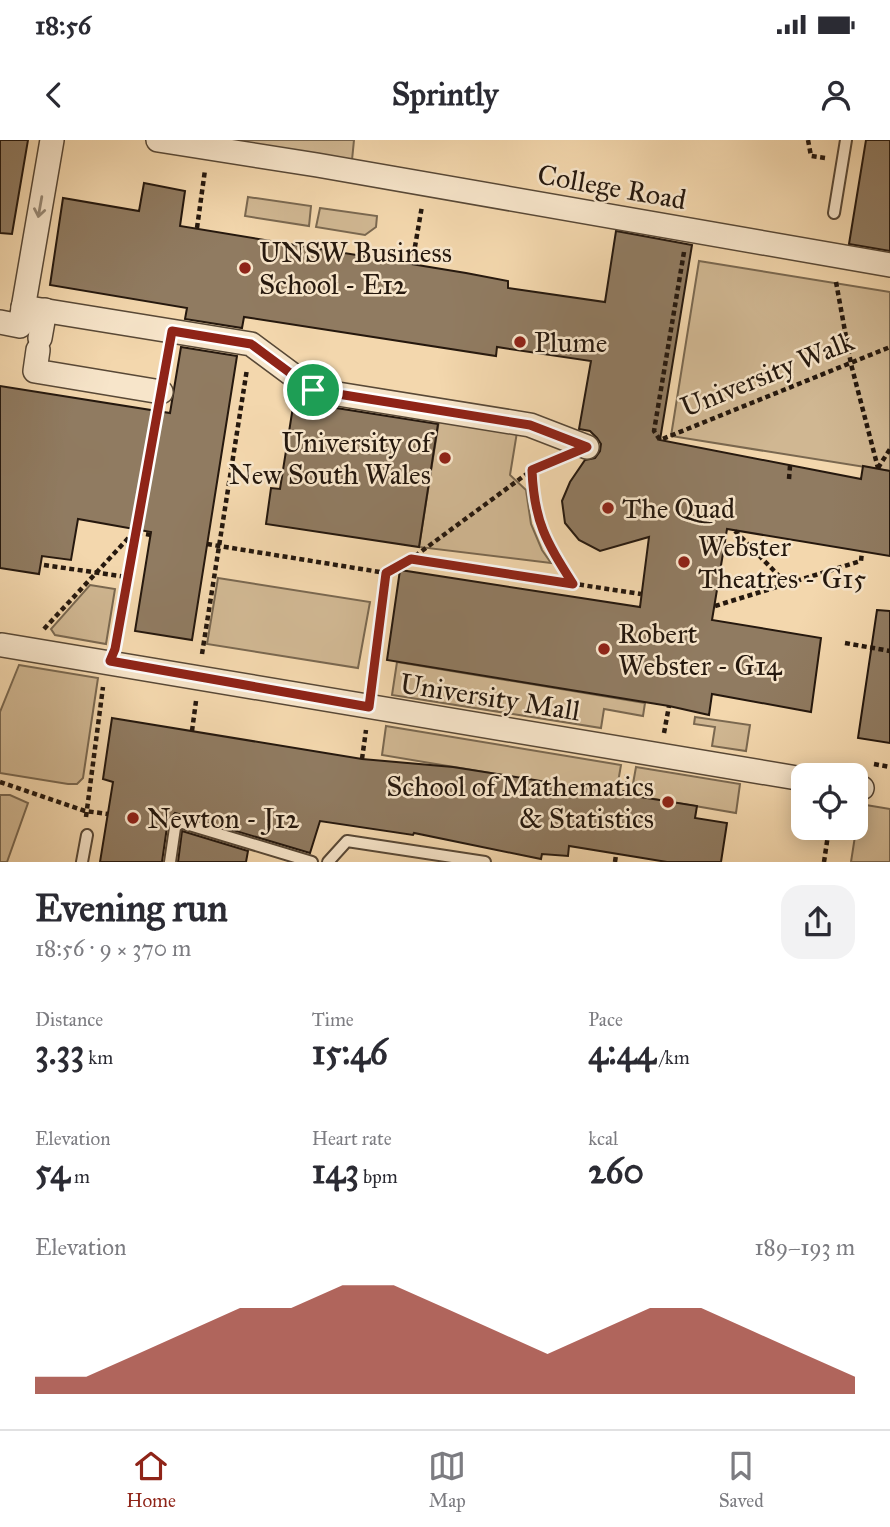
<!DOCTYPE html>
<meta charset="utf-8">
<style>
body{margin:0;font-family:"IM FELL Great Primer",serif;background:#f2f2f3;color:#2b2b33;height:100vh;display:flex;flex-direction:column;font-size:26px;white-space:nowrap}
*{box-sizing:border-box;margin:0}
p{font-size:23px;color:#7c7c81}
.icon{flex:none;width:38px;height:38px;fill:none;stroke:currentColor;stroke-width:2;stroke-linecap:round;stroke-linejoin:round}
.map{position:relative;height:722px;overflow:hidden}
.drawer{display:flex;flex-direction:column;background:#fff;flex:1}
.drawer>*{flex:none}
.tools{position:absolute;left:791px;top:623px;display:grid;gap:14px}
.tools a{display:grid;place-items:center;width:77px;height:77px;border-radius:14px;background:#fff;box-shadow:0 4px 18px #0003;font-size:35px}
.pin{position:absolute;display:grid;place-items:center;width:60px;height:60px;color:#fff;margin:-30px;border:4px solid #fff;border-radius:50%;box-shadow:0 2px 7px #0007}
.round{display:grid;place-items:center;flex:none;width:74px;height:74px;border-radius:21px;background:#f2f2f3}
.overview{display:flex;align-items:center;justify-content:space-between;height:119px;padding:0 35px}
h1{font-size:38px;font-weight:700;line-height:52px}
.figures{display:grid;grid-template-columns:repeat(3,1fr);gap:10px;height:119px;padding:7px 35px}
.figures div{display:grid;align-content:center}
.figures b{font-size:35px;font-weight:700}
.figures small{font-size:19px;font-weight:400}
.figures p{font-size:19px}
.chart{height:196px;padding:14px 35px}
.chart p{display:flex;justify-content:space-between}
.chart svg{width:100%;height:126px;margin-top:7px;fill:#8f2418;opacity:.7}
.status{display:flex;justify-content:space-between;align-items:center;height:49px;padding:0 35px;background:#fff;direction:ltr}
.status svg{height:19px;fill:currentColor}
header{display:flex;justify-content:space-between;align-items:center;height:91px;padding:0 35px;background:#fff;font-size:32px;font-weight:700}
.tabs{display:flex;justify-content:space-around;align-items:center;height:98px;border-top:2px solid #e1e1e2;background:#fff;font-size:19px;color:#7c7c81}
.tabs a{display:grid;justify-items:center;gap:4px}
.tabs .current{color:#8f2418}
.map>svg:first-child{display:block}
</style>
<div class="status"><b>18:56</b><svg viewBox="0 0 49 12"><path d="M0 12V9h3v3zM5 12V6h3v6zM10 12V3h3v9zM15 12V0h3v12zM26 1h20v11H26zM47 4h2v5h-2z"/></svg></div>
<header><svg class="icon" aria-label="back" viewBox="0 0 24 24"><path d="M15 5l-7 7 7 7"/></svg>Sprintly<svg class="icon" aria-label="person" viewBox="0 0 24 24"><circle cx="12" cy="8" r="4"/><path d="M4 21q1-7 8-7t8 7"/></svg></header>
<div class="map">
<svg width="890" height="722" viewBox="0 0 890 722">
<rect width="100%" height="100%" fill="#f3d7ad"/>
<filter id="stains"><feTurbulence type="fractalNoise" baseFrequency=".00286" numOctaves="4"/><feColorMatrix values="0 0 0 0 .2 0 0 0 0 .09 0 0 0 0 .02 0 0 0 .5 -.17"/></filter>
<radialGradient id="worn" r=".72"><stop offset=".6" stop-color="#630" stop-opacity="0"/><stop offset="1" stop-color="#630" stop-opacity=".3"/></radialGradient>
<g fill="#d0b792" stroke="#7a6850" stroke-width="2">
<polygon points="232,0 354,0 352,20"/>
<polygon points="248,57 311,66 309,86 245,76"/>
<polygon points="320,68 377,76 376,87 365,95 316,87"/>
<polygon points="699,121 890,152 890,331 671,296"/>
<polygon points="440,274 518,286 510,335 526,350 531,384 542,410 551,423 419,407"/>
<polygon points="218,438 370,462 358,528 207,504"/>
<polygon points="90,445 115,449 106,504 55,495 51,489"/>
<polygon points="397,522 645,563 643,576 604,569 601,588 392,555"/>
<polygon points="19,525 98,538 83,638 77,644 68,644 0,633 0,572"/>
<polygon points="695,577 750,585 746,611 712,606 715,587 694,584"/>
<polygon points="386,586 621,625 616,654 382,615"/>
<polygon points="636,627 740,644 736,673 631,655"/>
<polygon points="0,655 10,655 28,663 7,722 0,722"/>
<polygon points="860,664 890,669 890,722 851,722"/>
</g>
<g fill="#907b61" stroke="#25180e" stroke-width="2">
<polygon points="0,0 28,0 12,94 0,93"/>
<polygon points="866,0 890,0 890,111 849,104"/>
<polygon points="144,43 185,51 180,86 466,133 508,141 508,148 605,162 616,91 692,105 660,300 861,339 863,326 890,331 890,416 727,389 712,480 821,498 811,572 712,554 709,575 669,566 387,520 400,430 640,467 649,397 600,411 579,400 565,383 562,361 570,342 585,320 595,318 600,311 601,304 597,298 590,291 579,289 591,221 497,207 496,216 244,177 242,188 185,179 187,168 50,145 63,58 139,71"/>
<polygon points="181,207 237,216 192,500 135,491 151,392 78,379 71,420 42,416 39,434 0,428 0,246 170,273"/>
<polygon points="295,254 311,264 438,284 419,407 266,384 271,348 280,349"/>
<polygon points="877,470 890,471 890,603 858,598"/>
<polygon points="112,578 362,619 453,627 697,666 695,678 727,683 721,722 667,722 569,706 568,716 542,714 541,719 414,693 413,695 320,681 310,713 175,673 168,680 162,722 100,722 113,642 103,639"/>
<polygon points="182,691 248,711 246,722 178,722"/>
</g>
<g fill="none" stroke-linecap="round" stroke-linejoin="round">
<defs>
<g id="lane">
<polyline points="834,73 846,0"/>
<polyline points="82,722 87,695"/>
<polyline points="170,722 176,681 312,722"/>
<polyline points="328,722 347,701 485,722"/>
</g>
<g id="street">
<polyline points="158,0 317,25 890,125"/>
<polyline points="23,167 251,204 313,250 530,285 587,307"/>
<polyline points="0,182 20,186 52,0"/>
<polyline points="40,198 45,170"/>
<polyline points="38,210 35,231 161,252"/>
<polyline points="2,505 803,639"/>
<polyline points="856,647 862,648"/>
</g>
</defs>
<use href="#lane" stroke="#584836" stroke-width="14"/>
<use href="#street" stroke="#584836" stroke-width="26"/>
<g stroke="#25180e" stroke-width="4.5" stroke-dasharray="5 3.5" stroke-linecap="butt">
<polyline points="808,0 811,16 825,18"/>
<polyline points="197,88 205,30"/>
<polyline points="684,112 654,291 660,300 890,207"/>
<polyline points="412,124 422,66"/>
<polyline points="836,142 851,224 878,328"/>
<polyline points="878,328 890,309"/>
<path d="M532,330C534,381 546,401 573,443"/>
<polyline points="789,339 790,326"/>
<polyline points="735,391 787,444"/>
<polyline points="207,404 386,433"/>
<polyline points="411,419 641,454"/>
<polyline points="44,425 127,437"/>
<polyline points="715,466 861,421 862,412"/>
<polyline points="44,489 134,392 151,395"/>
<polyline points="117,498 156,276"/>
<polyline points="845,503 890,511"/>
<polyline points="202,514 247,229"/>
<polyline points="372,543 386,433 411,419 532,330 554,321"/>
<polyline points="192,591 196,561"/>
<polyline points="664,593 669,566"/>
<polyline points="362,619 366,590"/>
<polyline points="874,624 890,627"/>
<polyline points="0,642 85,671 108,674"/>
<polyline points="624,655 627,635"/>
<polyline points="86,677 103,547"/>
<polyline points="615,722 616,715"/>
<polyline points="824,722 829,688"/>
</g>
<use href="#lane" stroke="#f7e5ca" stroke-width="10"/>
<use href="#street" stroke="#f7e5ca" stroke-width="23"/>
</g>
<defs><path id="oneway-shaft" d="M-6 0H5M1.5-3L5.5 0L1.5 3" fill="none" stroke-width="1.6" stroke-linecap="round" stroke-linejoin="round" transform="scale(1.75)"/></defs>
<use stroke="#988975" href="#oneway-shaft" transform="translate(40 67) rotate(100)"/>
<g fill="none" stroke-linecap="round" stroke-linejoin="round">
<defs>
<path id="route" d="M172,191L251,204L313,250L530,285L587,307L532,330C534,382 546,401 573,444L411,419L386,433L369,567L110,521L115,509Z"/>
</defs>
<use href="#route" stroke="#fff" stroke-width="14"/>
<use href="#route" stroke="#8f2418" stroke-width="9"/>
</g>
<g fill="#8f2418" stroke="#f7e5ca" stroke-width="2.5">
<circle cx="245" cy="128" r="7"/>
<circle cx="520" cy="202" r="7"/>
<circle cx="445" cy="318" r="7"/>
<circle cx="608" cy="368" r="7"/>
<circle cx="684" cy="422" r="7"/>
<circle cx="604" cy="509" r="7"/>
<circle cx="668" cy="662" r="7"/>
<circle cx="133" cy="678" r="7"/>
</g>
<g text-anchor="middle" dominant-baseline="central" stroke-width="5" stroke-linejoin="round" paint-order="stroke">
<g font-size="28" fill="#25180e" stroke="#f7e5ca">
<text transform="translate(612 47) rotate(10)">College Road</text>
<text transform="translate(767 234) rotate(-22)">University Walk</text>
<text transform="translate(490 557) rotate(9)">University Mall</text>
</g>
<g font-size="28" fill="#25180e" stroke="#f7e5ca" text-anchor="start">
<text x="259" y="112">UNSW Business<tspan x="259" dy="32">School - E12</tspan></text>
<text x="534" y="202">Plume</text>
<text x="431" y="302" text-anchor="end">University of<tspan x="431" dy="32">New South Wales</tspan></text>
<text x="622" y="368">The Quad</text>
<text x="698" y="406">Webster<tspan x="698" dy="32">Theatres - G15</tspan></text>
<text x="618" y="493">Robert<tspan x="618" dy="32">Webster - G14</tspan></text>
<text x="654" y="646" text-anchor="end">School of Mathematics<tspan x="654" dy="32">&amp; Statistics</tspan></text>
<text x="147" y="678">Newton - J12</text>
</g>
</g>
<rect width="100%" height="100%" filter="url(#stains)"/>
<rect width="100%" height="100%" fill="url(#worn)"/>
</svg>
<div class="tools">
<a><svg class="icon" aria-label="locate" viewBox="0 0 24 24"><circle cx="12" cy="12" r="6"/><path d="M12 2v4M12 18v4M2 12h4M18 12h4"/></svg></a>
</div>
<div class="pin" style="left:313px;top:250px;background:#1e9e55"><svg class="icon" aria-label="arrive" viewBox="0 0 24 24"><path d="M6 21V4h12l-3 4 3 4H6"/></svg></div>
</div>
<section class="drawer">
<div class="overview"><div><h1>Evening run</h1><p>18:56 · 9 × 370 m</p></div><a class="round"><svg class="icon" aria-label="share" viewBox="0 0 24 24"><path d="M12 15V3M7 8l5-5 5 5M5 13v7h14v-7"/></svg></a></div>
<div class="figures">
<div><p>Distance</p><b>3.33<small> km</small></b></div>
<div><p>Time</p><b>15:46</b></div>
<div><p>Pace</p><b>4:44<small> /km</small></b></div>
</div>
<div class="figures">
<div><p>Elevation</p><b>54<small> m</small></b></div>
<div><p>Heart rate</p><b>143<small> bpm</small></b></div>
<div><p>kcal</p><b>260</b></div>
</div>
<div class="chart"><p><span>Elevation</span>189–193 m</p>
<svg viewBox="0 0 160 44" preserveAspectRatio="none"><path d="M0 44V38L10 38L20 30L30 22L40 14L50 14L60 6L70 6L80 14L90 22L100 30L110 22L120 14L130 14L140 22L150 30L160 38V44z"/></svg>
</div>
</section>
<nav class="tabs">
<a class="current"><svg class="icon" aria-label="home" viewBox="0 0 24 24"><path d="M3 11l9-7 9 7M6 9v11h12V9"/></svg>Home</a>
<a><svg class="icon" aria-label="map" viewBox="0 0 24 24"><path d="M3 6l6-2 6 2 6-2v14l-6 2-6-2-6 2zM9 4v14M15 6v14"/></svg>Map</a>
<a><svg class="icon" aria-label="saved" viewBox="0 0 24 24"><path d="M7 4h10v16l-5-4-5 4z"/></svg>Saved</a>
</nav>
